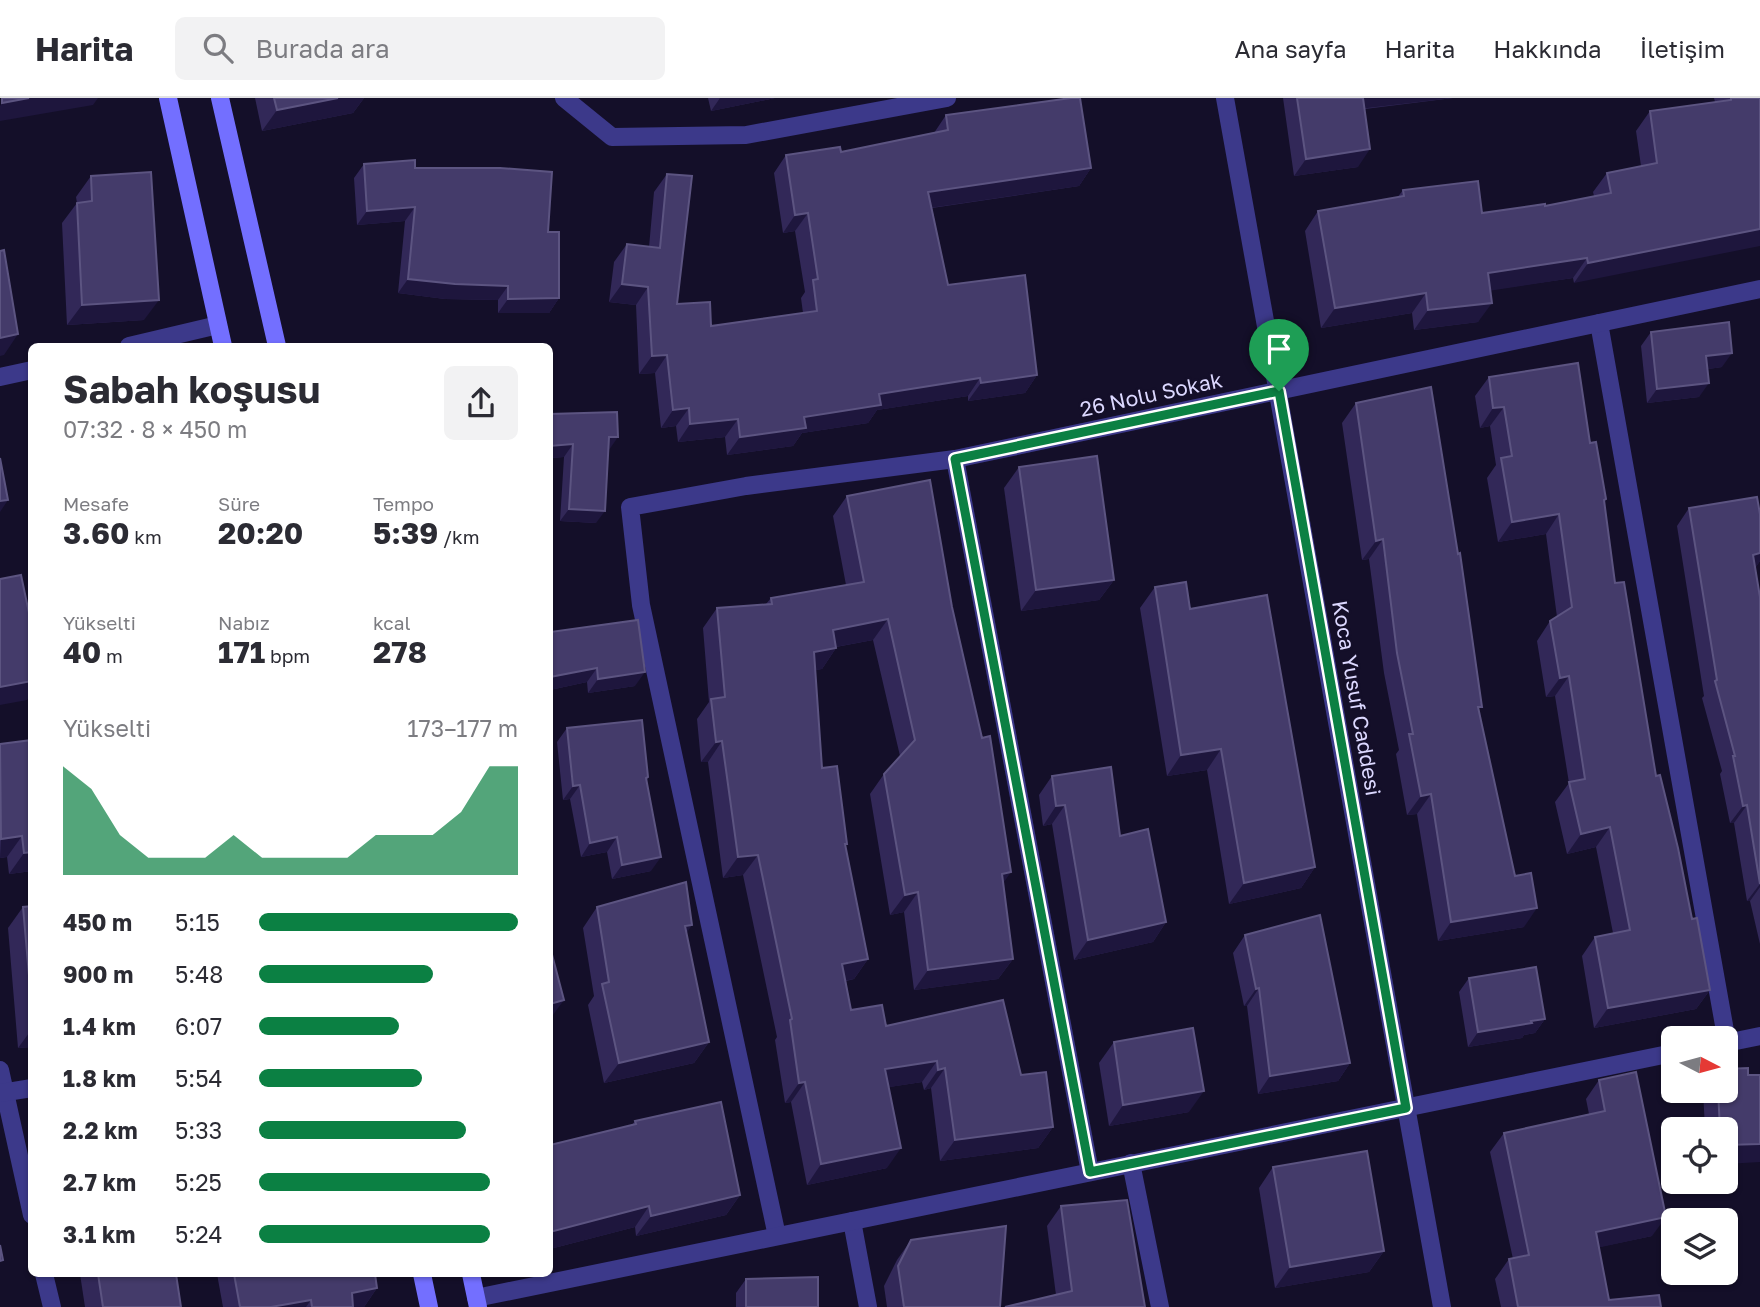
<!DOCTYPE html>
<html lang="tr">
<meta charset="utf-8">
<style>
body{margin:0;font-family:"Golos Text",sans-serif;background:#f2f2f3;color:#2b2b33;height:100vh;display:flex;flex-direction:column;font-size:26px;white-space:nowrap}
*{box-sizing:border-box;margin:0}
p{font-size:23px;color:#7c7c81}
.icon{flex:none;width:38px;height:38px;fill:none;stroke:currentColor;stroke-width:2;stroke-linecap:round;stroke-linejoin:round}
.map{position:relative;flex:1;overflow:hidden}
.panel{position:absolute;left:28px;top:245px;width:525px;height:934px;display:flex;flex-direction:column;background:#fff;border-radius:10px;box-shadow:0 2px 5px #0004}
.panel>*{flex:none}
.needle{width:46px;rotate:96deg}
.fabs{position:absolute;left:1661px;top:928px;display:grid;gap:14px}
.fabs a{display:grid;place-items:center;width:77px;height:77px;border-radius:10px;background:#fff;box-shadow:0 2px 5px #0004;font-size:35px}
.pin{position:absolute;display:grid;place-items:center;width:60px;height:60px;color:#fff;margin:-72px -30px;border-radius:50% 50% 50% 0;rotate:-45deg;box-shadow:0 0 7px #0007}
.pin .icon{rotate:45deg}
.round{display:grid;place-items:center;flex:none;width:74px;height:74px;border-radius:10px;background:#f2f2f3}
.head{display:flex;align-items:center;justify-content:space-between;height:119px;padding:0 35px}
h1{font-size:38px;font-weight:700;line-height:52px}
.metrics{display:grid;grid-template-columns:repeat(3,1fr);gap:10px;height:119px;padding:7px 35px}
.metrics div{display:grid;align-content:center}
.metrics b{font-size:30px;font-weight:700}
.metrics small{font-size:19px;font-weight:400}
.metrics p{font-size:19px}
.chart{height:196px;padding:14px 35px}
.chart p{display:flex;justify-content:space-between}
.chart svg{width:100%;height:126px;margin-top:7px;fill:#0b8043;opacity:.7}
ul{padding:0 35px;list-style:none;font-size:23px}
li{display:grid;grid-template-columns:112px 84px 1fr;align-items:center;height:52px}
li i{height:18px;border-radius:9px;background:#0b8043}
header{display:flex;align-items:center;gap:42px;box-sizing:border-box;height:98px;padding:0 35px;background:#fff;border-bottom:2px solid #e1e1e2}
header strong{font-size:33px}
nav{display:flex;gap:38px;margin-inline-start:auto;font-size:24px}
.search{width:490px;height:63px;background:#f2f2f3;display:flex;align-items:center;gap:18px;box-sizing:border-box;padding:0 24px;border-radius:10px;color:#7c7c81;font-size:26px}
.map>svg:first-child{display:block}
</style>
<header>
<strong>Harita</strong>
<div class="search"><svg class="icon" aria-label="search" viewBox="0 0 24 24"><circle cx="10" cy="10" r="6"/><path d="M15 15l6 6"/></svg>Burada ara</div>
<nav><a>Ana sayfa</a><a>Harita</a><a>Hakkında</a><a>İletişim</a></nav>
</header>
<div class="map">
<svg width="1760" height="1209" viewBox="0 0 1760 1209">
<rect width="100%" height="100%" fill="#140f29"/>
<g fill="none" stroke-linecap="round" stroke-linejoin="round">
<g stroke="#3c398a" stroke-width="18">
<polyline points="564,0 612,39 746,37 947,0"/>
<polyline points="1225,0 1442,1209"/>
<polyline points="1599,225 1727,944"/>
<polyline points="129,248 218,227"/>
<polyline points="0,279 32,272"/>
<polyline points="955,361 1090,1074"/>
<polyline points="1726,945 1760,938"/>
<polyline points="0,972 32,1117"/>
<polyline points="0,995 32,990"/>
<polyline points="1131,1065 1160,1209"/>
<polyline points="852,1123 868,1209"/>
<polyline points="777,1138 641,507 630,409 746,388 955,361 1760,191"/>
<polyline points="44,1176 52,1209"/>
<polyline points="476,1200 1673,955"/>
</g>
<g stroke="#736fff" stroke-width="18">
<polyline points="168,0 223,248"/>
<polyline points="220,0 277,248"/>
<polyline points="422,1176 429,1209"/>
<polyline points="471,1176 478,1209"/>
</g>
</g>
<g fill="#322858">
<polygon points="255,0 364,0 353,15 262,33"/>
<polygon points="708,0 775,0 711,13"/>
<polygon points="1283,0 1453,0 1365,11 1358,69 1294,78"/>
<polygon points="1714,0 1760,0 1574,185 1573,180 1490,192 1478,224 1414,232 1412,215 1321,230 1305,133 1318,113 1397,100 1403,92 1482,115 1545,108 1594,98 1593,94 1607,75 1641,68 1636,33 1650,13 1715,4"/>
<polygon points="946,17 1091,70 1079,88 932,110 948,187 1037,277 1025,295 968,303 968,298 877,312 868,325 802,335 793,348 727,357 725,339 678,344 676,328 661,330 655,275 639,276 636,207 609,204 614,164 627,146 649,149 654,94 667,76 677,206 711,228 803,215 801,200 805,194 795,133 783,135 774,75 786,57 841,54 934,35"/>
<polygon points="364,66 415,70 548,134 559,200 549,215 498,215 498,202 445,201 398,195 405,123 357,127 354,80"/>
<polygon points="91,78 144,222 67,227 62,125 77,105 76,99"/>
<polygon points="1651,234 1722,269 1708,271 1699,299 1647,305 1641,248"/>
<polygon points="1489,279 1590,345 1606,401 1604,404 1615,485 1656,678 1710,892 1696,911 1594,930 1582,858 1595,839 1613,835 1596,749 1567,756 1555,704 1569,685 1555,598 1546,599 1537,543 1550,523 1557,519 1546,436 1498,444 1487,380 1496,367 1490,328 1480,330 1475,298"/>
<polygon points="1356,305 1479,613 1524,829 1438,843 1417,716 1407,717 1396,656 1399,652 1384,575 1369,461 1362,462 1342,325"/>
<polygon points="550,316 609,352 596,425 560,423 564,359 550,360"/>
<polygon points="1019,369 1114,482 1099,502 1021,513 1004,390"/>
<polygon points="847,398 952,509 1003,786 1013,861 998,881 914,892 904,814 890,817 870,696 884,676 900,658 873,542 836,549 836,550 822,571 815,572 822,670 845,748 868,861 854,881 846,883 851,912 886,928 1021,977 1053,1029 1038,1050 940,1063 931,990 924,992 922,984 889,989 887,1070 807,1087 791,1004 785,1005 775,942 777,939 743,777 723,780 708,664 701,664 697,621 709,604 703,530 717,510 766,506 771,500 846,487 833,418"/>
<polygon points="1689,410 1760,463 1755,470 1760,499 1760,846 1750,803 1747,803 1734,725 1730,725 1720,676 1722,673 1702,600 1704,598 1677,428"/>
<polygon points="1155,489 1190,511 1315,769 1301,790 1229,806 1207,672 1167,678 1140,510"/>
<polygon points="550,534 635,588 588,595 587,584 550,592"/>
<polygon points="567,630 648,679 647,682 651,773 612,781 607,754 581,759 570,701 563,702 557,644"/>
<polygon points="32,642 32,773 9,776 7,759 0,760 0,646"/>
<polygon points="1052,678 1120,738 1166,824 1153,844 1074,862 1052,726 1043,728 1039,697"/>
<polygon points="32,808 32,949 18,950 8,830 23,809"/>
<polygon points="597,809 686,836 709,944 694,965 604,985 588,907 594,898 583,830"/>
<polygon points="1245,837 1350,965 1338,983 1258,996 1247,908 1244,908 1233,855"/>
<polygon points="1469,880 1545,921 1535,935 1524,937 1522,940 1468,949 1459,894"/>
<polygon points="1114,944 1189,1014 1109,1028 1099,965"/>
<polygon points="1599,982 1652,1138 1599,1149 1609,1202 1661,1209 1501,1209 1495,1181 1509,1161 1513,1161 1490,1054 1504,1035 1589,1016 1586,1001"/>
<polygon points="1703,992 1726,992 1726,1031 1705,1031"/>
<polygon points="635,1023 740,1097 726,1117 636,1138 635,1129 550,1151 550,1047 632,1027"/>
<polygon points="1273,1069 1384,1153 1369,1174 1275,1190 1259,1090"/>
<polygon points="1061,1108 1145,1209 1056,1197 1047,1128"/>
<polygon points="911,1142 1000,1209 887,1209 884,1188 897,1162"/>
<polygon points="80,1176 176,1176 181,1209 85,1209"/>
<polygon points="217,1176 375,1176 377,1190 364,1209 223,1209"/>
<polygon points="746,1181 818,1209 736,1209 736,1195"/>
</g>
<g fill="#1e163d">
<polygon points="29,0 98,0 93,7 0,23 0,8 2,5"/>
<polygon points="338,0 364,0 353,15 262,33 277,12"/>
<polygon points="720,0 775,0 711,13"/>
<polygon points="1359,0 1453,0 1350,12"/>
<polygon points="1370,51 1358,69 1294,78 1306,61"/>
<polygon points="1091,70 1079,88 916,112 928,94"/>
<polygon points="415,109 405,123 357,127 367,113"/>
<polygon points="808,115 795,133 783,135 795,117"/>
<polygon points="1760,131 1760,148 1574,185 1588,165"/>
<polygon points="1587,160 1573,180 1475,195 1488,175"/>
<polygon points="408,181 508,188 498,202 445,201 398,195"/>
<polygon points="622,186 648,189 636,207 609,204"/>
<polygon points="1426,195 1412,215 1321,230 1335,210"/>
<polygon points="559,200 549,215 498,215 508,201"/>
<polygon points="159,202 144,222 67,227 82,207"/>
<polygon points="1492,205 1478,224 1414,232 1428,212"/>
<polygon points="18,236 4,257 0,258 0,240"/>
<polygon points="1732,255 1722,269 1696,273 1706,258"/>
<polygon points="667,257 655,275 639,276 652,258"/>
<polygon points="1037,277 1025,295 968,303 981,285"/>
<polygon points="980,280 968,298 877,312 868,325 802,335 793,348 727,357 740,339 804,319 879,296"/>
<polygon points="1709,285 1699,299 1647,305 1657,291"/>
<polygon points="1504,309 1490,328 1480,330 1493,310"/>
<polygon points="689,310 676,328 661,330 673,312"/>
<polygon points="738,321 725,339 678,344 690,326"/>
<polygon points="609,339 618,339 609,352 600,352"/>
<polygon points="573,346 564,359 550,360 550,348"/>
<polygon points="8,402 0,414 0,403"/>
<polygon points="569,411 605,413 596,425 560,423"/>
<polygon points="1559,416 1546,436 1498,444 1512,424"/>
<polygon points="1383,441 1369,461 1362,462 1376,443"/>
<polygon points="1760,455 1760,463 1754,472 1753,457"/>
<polygon points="1114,482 1099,502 1021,513 1036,492"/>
<polygon points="888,521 873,542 819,552 833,532"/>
<polygon points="836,550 822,571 799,575 814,554"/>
<polygon points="597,570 587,584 550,592 550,579"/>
<polygon points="645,574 635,588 588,595 598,581"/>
<polygon points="1569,578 1555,598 1546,599 1560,580"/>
<polygon points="32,583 32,596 27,602 0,607 0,589"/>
<polygon points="722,643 708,664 701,664 716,644"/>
<polygon points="1221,651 1207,672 1167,678 1181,657"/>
<polygon points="580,687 570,701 563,702 573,688"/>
<polygon points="1431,696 1417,716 1407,717 1421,698"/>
<polygon points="1065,707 1052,726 1043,728 1056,708"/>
<polygon points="1747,707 1734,725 1730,725 1743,708"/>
<polygon points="1610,729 1596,749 1567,756 1581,736"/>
<polygon points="22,738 7,759 0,760 1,741"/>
<polygon points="617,739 607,754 581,759 590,745"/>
<polygon points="32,754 32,773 9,776 24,755"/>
<polygon points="758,757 743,777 723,780 738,759"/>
<polygon points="661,759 651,773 612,781 622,767"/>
<polygon points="1315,769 1301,790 1229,806 1244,785"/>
<polygon points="1011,774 997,794 1002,776"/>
<polygon points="1760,786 1760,789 1750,803 1747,803"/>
<polygon points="918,794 904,814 890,817 905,797"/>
<polygon points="1537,810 1524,829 1438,843 1451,824"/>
<polygon points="1166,824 1153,844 1074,862 1088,842"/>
<polygon points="692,827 678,848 685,828"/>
<polygon points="868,861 854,881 828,886 842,866"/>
<polygon points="1013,861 998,881 914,892 928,872"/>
<polygon points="1259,890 1247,908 1244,908 1256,891"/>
<polygon points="1710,892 1696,911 1594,930 1608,910"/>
<polygon points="564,902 550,921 550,906"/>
<polygon points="1545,921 1535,935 1524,937 1522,940 1468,949 1478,934"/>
<polygon points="32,931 32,949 18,950"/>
<polygon points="709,944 694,965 604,985 619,965"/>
<polygon points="937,963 922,984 871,992 885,971"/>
<polygon points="1350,965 1338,983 1258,996 1270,978"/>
<polygon points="945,970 931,990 924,992 938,972"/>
<polygon points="805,984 791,1004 785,1005 799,985"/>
<polygon points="1204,993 1189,1014 1109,1028 1123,1007"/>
<polygon points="1053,1029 1038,1050 940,1063 955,1042"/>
<polygon points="1760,1046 1760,1064 1726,1066 1726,1047"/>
<polygon points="901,1050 887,1070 807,1087 821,1066"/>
<polygon points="740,1097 726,1117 636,1138 651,1118"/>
<polygon points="649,1108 635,1129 550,1151 550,1134"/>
<polygon points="1666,1119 1652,1138 1583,1153 1596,1134"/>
<polygon points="1384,1153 1369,1174 1275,1190 1290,1169"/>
<polygon points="377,1190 364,1209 342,1209 352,1195"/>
<polygon points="311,1202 306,1209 271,1209"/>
</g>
<g fill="#443b6a" stroke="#5c5481" stroke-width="2">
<polygon points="2,0 29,0 2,5"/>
<polygon points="274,0 338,0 277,12"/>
<polygon points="1071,0 1080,0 1091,70 928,94 948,187 1025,177 1037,277 981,285 980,280 879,296 881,307 804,319 806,330 740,339 738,321 690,326 689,310 673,312 667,257 652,258 648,189 622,186 627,146 660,150 667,76 692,78 677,206 710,204 711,228 817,213 813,182 818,181 808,115 795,117 786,57 840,49 841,54 948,32 946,17"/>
<polygon points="1297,0 1363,0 1370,51 1306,61"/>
<polygon points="1731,0 1760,0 1760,131 1588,165 1587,160 1488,175 1492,205 1428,212 1426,195 1335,210 1318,113 1404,98 1403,92 1478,83 1482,115 1545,106 1545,108 1611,95 1607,75 1657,65 1650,13 1731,2"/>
<polygon points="415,62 415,70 500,70 552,74 548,134 559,134 559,200 508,201 508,188 455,186 408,181 415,109 367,113 364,66"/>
<polygon points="151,74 159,202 82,207 77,105 92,103 91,78"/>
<polygon points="4,152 18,236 0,240 0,153"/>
<polygon points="1729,224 1732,255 1706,258 1709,285 1657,291 1651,234"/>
<polygon points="1578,265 1590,345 1596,344 1606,401 1604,402 1615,485 1624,484 1656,678 1660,677 1678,750 1692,821 1697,820 1710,892 1608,910 1595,839 1630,832 1610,729 1581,736 1569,684 1585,681 1569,578 1560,580 1550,523 1572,509 1559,416 1512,424 1501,360 1512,358 1504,309 1493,310 1489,279"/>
<polygon points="1431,289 1458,456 1460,455 1482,609 1478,609 1515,778 1531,775 1537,810 1451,824 1431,696 1421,698 1409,636 1413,636 1397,555 1383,441 1376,443 1356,305"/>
<polygon points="617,314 618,339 609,339 605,413 569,411 573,346 550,348 550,316"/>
<polygon points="1097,358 1114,482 1036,492 1019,369"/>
<polygon points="0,360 8,402 0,403"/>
<polygon points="930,382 952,509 982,640 990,638 1011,774 1002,776 1013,861 928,872 918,794 905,797 884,676 915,642 888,521 833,532 836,550 814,554 822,670 837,668 847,746 845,746 868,861 842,866 851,912 882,907 886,928 1003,902 1021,977 1046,974 1053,1029 955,1042 945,970 938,972 937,963 885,971 901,1050 821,1066 805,984 799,985 790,922 792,921 758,757 738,759 722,643 716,644 711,601 725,599 717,510 772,506 771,500 864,484 847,398"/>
<polygon points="1757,399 1760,416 1760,455 1753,457 1760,499 1760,786 1747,707 1743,708 1733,658 1735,658 1715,583 1717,582 1689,410"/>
<polygon points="21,477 32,529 32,583 0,589 0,481"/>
<polygon points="1186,484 1190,511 1267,497 1315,769 1244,785 1221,651 1181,657 1155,489"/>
<polygon points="638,522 645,574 598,581 597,570 550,579 550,534"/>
<polygon points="642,622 648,679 646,680 661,759 622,767 617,739 590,745 580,687 573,688 567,630"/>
<polygon points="32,642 32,754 24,755 22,738 1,741 0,646"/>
<polygon points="1111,669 1120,738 1148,731 1166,824 1088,842 1065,707 1056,708 1052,678"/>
<polygon points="686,784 692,827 685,828 709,944 619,965 602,886 609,884 597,809"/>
<polygon points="32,808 32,912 23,809"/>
<polygon points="1320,817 1350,965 1270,978 1259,890 1256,891 1245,837"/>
<polygon points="550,849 564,902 550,906"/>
<polygon points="1536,869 1545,921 1531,923 1532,925 1478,934 1469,880"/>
<polygon points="1193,930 1204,993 1123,1007 1114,944"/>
<polygon points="1748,970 1748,977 1760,977 1760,1046 1726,1047 1726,1031 1720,1031 1718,992 1726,992 1726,971"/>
<polygon points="1636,974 1666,1119 1596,1134 1609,1202 1659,1197 1661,1209 1518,1209 1509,1161 1529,1157 1504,1035 1605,1013 1599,982"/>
<polygon points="721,1004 740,1097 651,1118 649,1108 550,1134 550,1047 636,1026 635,1023"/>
<polygon points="1367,1053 1384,1153 1290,1169 1273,1069"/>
<polygon points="1127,1102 1145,1209 1005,1209 1072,1193 1061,1108"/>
<polygon points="1006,1128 1000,1209 904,1209 898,1168 911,1142"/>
<polygon points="0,1147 3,1162 0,1163"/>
<polygon points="98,1176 176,1176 181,1209 103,1209"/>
<polygon points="234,1176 375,1176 377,1190 352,1195 353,1209 312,1209 311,1202 271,1209 240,1209"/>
<polygon points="818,1179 818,1209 746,1209 746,1181"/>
</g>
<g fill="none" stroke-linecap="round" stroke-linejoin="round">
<defs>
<polygon id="route" points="1279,293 1406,1010 1090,1074 955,361"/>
</defs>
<use href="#route" stroke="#fff" stroke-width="14"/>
<use href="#route" stroke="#0b8043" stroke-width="9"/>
</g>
<g text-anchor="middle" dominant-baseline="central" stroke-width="5" stroke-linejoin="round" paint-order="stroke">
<g font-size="21" fill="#dcd8ff" stroke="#140f29">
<text transform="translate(1151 296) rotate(-12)">26 Nolu Sokak</text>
<text transform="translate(1357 600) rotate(80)">Koca Yusuf Caddesi</text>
</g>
</g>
</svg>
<div class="fabs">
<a><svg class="needle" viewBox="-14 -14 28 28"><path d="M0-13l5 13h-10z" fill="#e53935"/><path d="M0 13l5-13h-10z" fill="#7c7c81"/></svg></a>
<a><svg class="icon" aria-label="locate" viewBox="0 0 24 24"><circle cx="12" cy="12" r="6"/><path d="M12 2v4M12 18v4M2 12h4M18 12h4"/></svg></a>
<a><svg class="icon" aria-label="layers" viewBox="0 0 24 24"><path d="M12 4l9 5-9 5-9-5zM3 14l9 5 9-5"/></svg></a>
</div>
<div class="pin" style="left:1279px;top:293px;background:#1e9e55"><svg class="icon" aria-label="arrive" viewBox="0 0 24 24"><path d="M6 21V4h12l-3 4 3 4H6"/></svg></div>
<section class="panel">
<div class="head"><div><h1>Sabah koşusu</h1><p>07:32 · 8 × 450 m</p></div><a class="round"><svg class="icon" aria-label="share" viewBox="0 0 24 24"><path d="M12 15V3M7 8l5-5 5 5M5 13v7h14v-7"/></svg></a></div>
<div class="metrics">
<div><p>Mesafe</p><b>3.60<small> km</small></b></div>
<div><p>Süre</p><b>20:20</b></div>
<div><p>Tempo</p><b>5:39<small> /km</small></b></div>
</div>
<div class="metrics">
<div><p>Yükselti</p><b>40<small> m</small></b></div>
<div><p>Nabız</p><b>171<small> bpm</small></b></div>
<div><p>kcal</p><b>278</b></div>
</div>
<div class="chart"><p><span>Yükselti</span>173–177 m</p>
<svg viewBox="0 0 160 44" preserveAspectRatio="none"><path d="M0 44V6L10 14L20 30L30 38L40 38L50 38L60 30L70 38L80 38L90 38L100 38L110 30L120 30L130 30L140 22L150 6L160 6V44z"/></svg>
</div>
<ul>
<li><b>450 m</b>5:15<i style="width:100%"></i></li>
<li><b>900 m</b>5:48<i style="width:67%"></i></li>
<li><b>1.4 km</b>6:07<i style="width:54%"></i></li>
<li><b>1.8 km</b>5:54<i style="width:63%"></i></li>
<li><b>2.2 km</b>5:33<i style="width:80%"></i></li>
<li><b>2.7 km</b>5:25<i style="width:89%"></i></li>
<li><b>3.1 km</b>5:24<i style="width:89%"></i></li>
</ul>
</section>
</div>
